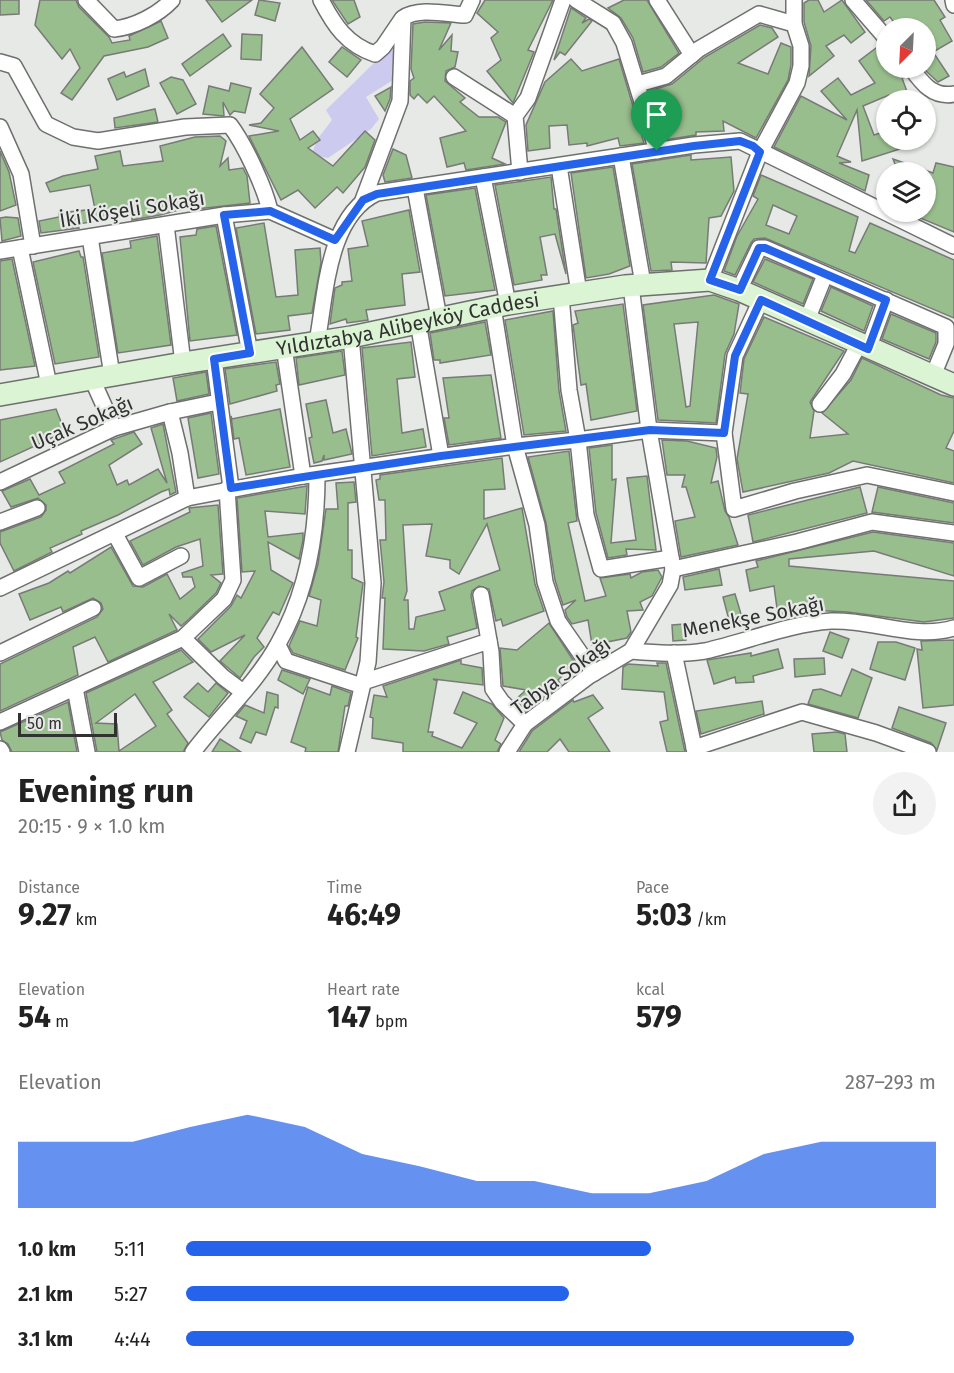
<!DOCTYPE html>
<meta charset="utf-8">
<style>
body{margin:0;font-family:"Fira Sans",sans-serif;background:#f2f2f2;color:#222;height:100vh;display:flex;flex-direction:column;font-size:22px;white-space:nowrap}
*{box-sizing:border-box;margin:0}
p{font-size:20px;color:#767676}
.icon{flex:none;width:33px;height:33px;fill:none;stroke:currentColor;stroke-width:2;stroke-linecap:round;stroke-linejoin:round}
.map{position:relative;height:752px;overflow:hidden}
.drawer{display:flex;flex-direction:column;background:#fff;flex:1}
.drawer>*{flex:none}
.needle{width:39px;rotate:204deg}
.tools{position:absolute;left:876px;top:18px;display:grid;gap:12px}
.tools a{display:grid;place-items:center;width:60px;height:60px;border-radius:50%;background:#fff;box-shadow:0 2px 4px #0004;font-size:30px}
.scale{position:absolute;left:18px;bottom:15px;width:99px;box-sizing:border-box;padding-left:6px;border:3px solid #303130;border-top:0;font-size:16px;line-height:21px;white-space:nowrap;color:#303130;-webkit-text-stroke:4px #e6e9e6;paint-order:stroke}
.pin{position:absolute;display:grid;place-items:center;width:51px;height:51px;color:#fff;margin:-62px -26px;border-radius:50% 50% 50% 0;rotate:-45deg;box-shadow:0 0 6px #0007}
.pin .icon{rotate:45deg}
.round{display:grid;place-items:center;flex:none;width:63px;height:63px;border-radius:32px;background:#f2f2f2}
.overview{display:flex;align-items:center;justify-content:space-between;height:102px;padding:0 18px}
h1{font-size:33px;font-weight:700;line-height:45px}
.stats{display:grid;grid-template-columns:repeat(3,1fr);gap:9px;height:102px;padding:6px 18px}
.stats div{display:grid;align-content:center}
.stats b{font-size:30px;font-weight:700}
.stats small{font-size:16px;font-weight:400}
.stats p{font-size:16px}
.chart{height:168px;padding:12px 18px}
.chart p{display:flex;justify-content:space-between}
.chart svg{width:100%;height:108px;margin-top:6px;fill:#2563eb;opacity:.7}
ul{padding:0 18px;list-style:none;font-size:20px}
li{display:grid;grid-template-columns:96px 72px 1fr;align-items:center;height:45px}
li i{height:15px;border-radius:8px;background:#2563eb}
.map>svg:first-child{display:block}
</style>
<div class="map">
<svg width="954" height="752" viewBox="0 0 954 752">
<rect width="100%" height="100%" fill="#e6e9e6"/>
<polygon fill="#cdcaf0" points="396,46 393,80 366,97 379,119 371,129 328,158 312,155 316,141 332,120 326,110 375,62"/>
<g fill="#99be8e" stroke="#787a77" stroke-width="1.5" fill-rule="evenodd">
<polygon points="0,0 19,0 19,14 0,15"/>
<polygon points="40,0 76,0 79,7 109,37 112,43 130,40 129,36 161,21 168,38 148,47 104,56 72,100 61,93 80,68 70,49 62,59 35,25"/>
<polygon points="206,0 252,0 222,22"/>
<polygon points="259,0 280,3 275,21 255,15"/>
<polygon points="332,0 354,0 360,17 348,24"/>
<polygon points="485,0 553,0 528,50 534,52 513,103 487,71 501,60 491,38 498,32 477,13"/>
<polygon points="624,0 647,0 679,53 661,67 643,72 633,38 621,18 608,8"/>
<polygon points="809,0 818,0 824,12 842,0 865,32 851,43 844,35 826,46 834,56 809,76 811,46 804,22 804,3"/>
<polygon points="866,0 934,0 945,17 940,20 952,41 933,52 949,76 938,82 926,71 926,28 898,28 890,17 884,21"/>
<polygon points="571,8 586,18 582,23 589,19 592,21 565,55 560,52 554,60"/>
<polygon points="425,22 451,23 439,50 452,35 451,51 458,52 455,67 446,71 445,81 465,98 460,102 479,117 498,117 506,122 492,158 505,164 466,170 464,163 447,167 440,138 466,131 434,96 427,103 418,94 414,99 410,95 410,81 414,78 411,69 413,24"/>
<polygon points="760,25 772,28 778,37 738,63 768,74 781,43 791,47 791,65 788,80 756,138 723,121 724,131 696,132 696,135 664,140 649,91 672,84 705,57"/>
<polygon points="223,34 231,46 190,76 182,64"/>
<polygon points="242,34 262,35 261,60 241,59"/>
<polygon points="302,47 333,89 290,119 300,140 313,131 320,140 308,148 333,166 365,131 375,140 365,167 343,193 337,187 315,208 298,190 281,200 249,136 279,131 249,125 261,123 274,108 260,94"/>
<polygon points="342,47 361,60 347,77 329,62"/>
<polygon points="876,48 886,62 886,68 901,68 905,77 902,78 910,100 891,100 889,95 863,106 874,135 886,131 886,140 922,140 922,142 862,161 857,110 837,156 851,162 839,163 869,175 865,191 774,147 801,96 847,120 821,91 838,78 851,95 875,83 859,61"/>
<polygon points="571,59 582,71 619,59 644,143 620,146 618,138 587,146 587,143 569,145 567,125 549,126 550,148 528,151 526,125 545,82"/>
<polygon points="145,69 149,86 117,100 108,79 124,72 126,77"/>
<polygon points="171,77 183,80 196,104 177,114 160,83"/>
<polygon points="231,83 251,88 245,113 234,111 230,115 223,102 224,116 203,114 209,86 229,91"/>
<polygon points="391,87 390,99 385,111 375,96"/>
<polygon points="155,109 158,122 115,128 114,118"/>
<polygon points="220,136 226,141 220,166 228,158 229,170 243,168 247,176 250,203 197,209 197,205 160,215 132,220 132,215 78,224 79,228 41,233 39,221 59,217 59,213 95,209 90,185 50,192 46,183 63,176 98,169 95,156 120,151 123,166 163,161 160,146 195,137"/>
<polygon points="393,149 406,155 412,178 385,182 383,175"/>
<polygon points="0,151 9,172 16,205 0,211"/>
<polygon points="691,155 691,160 731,157 734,191 721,216 709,218 706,263 671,262 672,270 651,271 632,164"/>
<polygon points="893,159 933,173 936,163 954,167 954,232 906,212 926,212 926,172 898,172"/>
<polygon points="613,167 630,266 609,274 586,278 571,173"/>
<path d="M761,175L858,217L849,251L855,253L870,223L954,260V318L765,238L754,239L751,243L735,275L724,271L737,236L758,199L753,196ZM773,205L797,216L789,234L766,225Z"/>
<polygon points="551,177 554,209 556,209 566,274 555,234 540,237 547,275 541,275 542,280 514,285 495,185"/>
<polygon points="475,188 495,290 445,296 426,195"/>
<polygon points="409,210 420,272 402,274 405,305 366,310 368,320 347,323 346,319 330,324 335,288 342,285 342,282 352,281 348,249 368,246 362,221"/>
<polygon points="6,217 18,218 21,236 2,241 0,218"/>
<polygon points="264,223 276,297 298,295 295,250 320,248 321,263 312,313 288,316 290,330 256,334 236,228"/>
<polygon points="216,226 237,335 190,341 180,237 196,235 197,229"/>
<polygon points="157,236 171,345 118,353 102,253 131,248 130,241"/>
<polygon points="79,251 81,257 83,257 99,357 55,364 33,262"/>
<polygon points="12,259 35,366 0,370 0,261"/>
<polygon points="765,259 813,279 803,304 753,282"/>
<polygon points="831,287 873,306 864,331 821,311"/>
<path d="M714,295L739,304L734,334L725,354L716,423L658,420L643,305ZM698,322L690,406L686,407L674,324Z"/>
<polygon points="623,304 637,411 591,420 586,384 581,385 573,325 578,323 575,311"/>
<polygon points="553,311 559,391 566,431 524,435 505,320"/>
<polygon points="891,314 936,333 936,342 929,359 882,339"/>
<polygon points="764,317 844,351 810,402 814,411 810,438 848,434 822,413 851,380 862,358 941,395 954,398 954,431 946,448 954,451 954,483 853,461 829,473 743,492 737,459 748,394 740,393 744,359"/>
<polygon points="485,322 491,355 440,363 440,360 434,360 430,333"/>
<polygon points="411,342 415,377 397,379 402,433 423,429 426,447 372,456 362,348"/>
<polygon points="342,351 345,375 299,385 296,358"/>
<polygon points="276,362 280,384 276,385 277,391 230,404 225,369"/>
<polygon points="206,372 209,394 177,401 173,378"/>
<polygon points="491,375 501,438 449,445 444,418 449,418 443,378"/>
<polygon points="326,400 333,433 346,429 352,454 324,460 324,455 322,461 314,463 309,438 312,437 306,404"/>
<polygon points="56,409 65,432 0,462 0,420"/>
<polygon points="280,409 290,467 246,475 239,438 234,439 231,416 232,419"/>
<polygon points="211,413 219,474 198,478 188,418"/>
<polygon points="163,424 176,492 170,495 169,489 161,492 118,515 81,531 82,534 50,548 52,552 14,571 0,543 0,532 41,517 46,510 46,505 38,498 11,507 2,491 30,479 39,495 65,483 59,472 114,444 111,440 134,432 142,444 109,465 117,485 127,480 129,485 158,469 167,483 151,428"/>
<polygon points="662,440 687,441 716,448 717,457 711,483 718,481 725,511 729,517 738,545 681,557 675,521 695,517 686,487 682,487 685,475 667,475"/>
<polygon points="612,445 612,480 616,479 611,543 636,540 627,478 647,476 656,550 626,549 627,555 608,558 596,513 589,448"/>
<polygon points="569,451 577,521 568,523 585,601 606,596 600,578 630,574 631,578 642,572 658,570 662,577 652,596 640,602 643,610 627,611 631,632 627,638 592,645 588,620 572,624 567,617 565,610 576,600 563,605 555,580 546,523 528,457"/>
<path d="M502,458L505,489L484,490V519L522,508L535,584L544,611L503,626L501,619L496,621L489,589L479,586L472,591L471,596L477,628L447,637L449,644L424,651L383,649L385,598H382L384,582L380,540H386L385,500H379L376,480L380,479V475ZM432,524L426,556L450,560V568L459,574L487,524L500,570L439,592L445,610L416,617L414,629H409L408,600H404L407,591L403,525Z"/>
<polygon points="354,482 356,502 348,503 348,550 352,550 352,578 363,583 356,637 358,638 345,670 293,653 289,646 300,621 317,626 321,600 309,596 318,564 326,509 338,509 336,483"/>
<polygon points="307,486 305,514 265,511 268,537 303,533 303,540 299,559 268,542 271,570 293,583 279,615 273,612 257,638 264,647 254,657 240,678 220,661 245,635 211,652 198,639 231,606 237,595 241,598 255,571 242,572 237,498"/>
<polygon points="860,487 867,513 753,542 748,515"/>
<polygon points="878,487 954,503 954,523 872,512"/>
<polygon points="218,505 223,574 211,575 221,583 216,593 188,620 181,626 169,614 177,630 108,662 95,637 73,647 78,675 0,711 0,664 97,617 103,609 101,603 93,598 63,612 61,607 30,620 19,594 49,583 68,571 70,573 111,547 133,586 143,587 167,574 180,599 195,587 192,577 183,577 182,573 203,566 200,539 176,547 143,565 130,541 190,512 189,508"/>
<polygon points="873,532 954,543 954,576 874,551 789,559 789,566 954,581 954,618 924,622 847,612 810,610 809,614 790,618 789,613 778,616 774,586 750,591 746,570 758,567 756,561"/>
<polygon points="719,569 722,585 685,590 683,577"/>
<polygon points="735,594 744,624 731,628 723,597"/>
<polygon points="549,623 575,663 558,680 561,685 526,711 515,700 526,690 503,686 500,648 517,650"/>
<polygon points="684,624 686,640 673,641 672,625"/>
<polygon points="830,632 849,639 842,658 823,651"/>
<polygon points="954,640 954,705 923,708 917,649 922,650 921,641"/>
<polygon points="878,642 896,642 915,648 905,680 870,669"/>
<polygon points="778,649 783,668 753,676 754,682 736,683 735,677 714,684 707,660 751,653 751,656"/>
<path d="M181,650L193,662L153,682L172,710L167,714L188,743L183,752H97L86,693ZM135,694L156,726L119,751L117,724L96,723Z"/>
<polygon points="824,658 825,674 795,677 794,659"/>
<polygon points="461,660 461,664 482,668 483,685 433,679 437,681 428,732 433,732 432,736 462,748 477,723 454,713 463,692 492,704 504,718 495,740 501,744 497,752 403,752 403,743 372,738 373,718 370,717 374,695 387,697 383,686"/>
<polygon points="657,663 666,663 685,752 667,752 660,722 668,720 664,692 622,689 623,667 628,664 658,666"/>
<polygon points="852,669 872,678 858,718 808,704 813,690 821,689 841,696"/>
<polygon points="282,670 310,679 303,694 278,680"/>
<polygon points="198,683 208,692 216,683 228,693 209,717 184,697"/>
<polygon points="332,686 351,693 348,706 345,706 338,752 305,752 306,748 291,742 308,687 330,695"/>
<polygon points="267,692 278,695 278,708 275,707 266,735 256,732 251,743 240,738 247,721 236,716 245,705 264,713"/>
<polygon points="593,695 603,708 588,718 610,752 569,752 560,739 547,752 519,752 532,731 573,700 574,702"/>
<polygon points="762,701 764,714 701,734 696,711"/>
<polygon points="68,702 77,752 12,752 8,744 2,740 0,732"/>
<polygon points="899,707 946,723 937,750 931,743 892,728"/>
<polygon points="837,732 845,734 847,752 814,752 812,734"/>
<polygon points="220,739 241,752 212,752"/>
</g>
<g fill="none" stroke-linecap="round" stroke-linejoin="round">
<defs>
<g id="minor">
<path d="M86,0L114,29C134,27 158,15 172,0"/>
<path d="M321,0C334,25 347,45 375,54L383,47L402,19"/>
<polyline points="576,0 613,23 624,43 657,151"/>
<polyline points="657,0 692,55"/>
<polyline points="853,0 886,38"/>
<polyline points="953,0 954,5"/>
<path d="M0,62L14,66L46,124L73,137L98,141L185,127L230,125C245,145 265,188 270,211"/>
<path d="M911,68C922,83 933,98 954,94"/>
<polyline points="454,77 515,116"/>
<polyline points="638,84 666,76 699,49 759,14 794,24"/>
<polyline points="0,127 21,174 33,246"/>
<polyline points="621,156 643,284"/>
<polyline points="559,166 579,293"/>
<polyline points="520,172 515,116 528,98 563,0"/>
<polyline points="483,177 508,304"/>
<polyline points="415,188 439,318"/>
<path d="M363,200L400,101L403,18C418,7 447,14 465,15L472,0"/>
<polyline points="224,215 250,353"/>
<polyline points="166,225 183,363"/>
<polyline points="90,237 112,375"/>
<polyline points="20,248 49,385"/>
<polyline points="0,251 224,215 270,211 335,240"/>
<polyline points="710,280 760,152 797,83 801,66 801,46 794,24 794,0"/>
<polyline points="739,290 759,248 765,248 946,327 946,344 932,378"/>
<polyline points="561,296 569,390 578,440 649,430 724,433"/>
<polyline points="761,300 735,356 724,433 734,509 795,491 867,475 954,493"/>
<polyline points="493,307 515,446 537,525 545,582 558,621 594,673"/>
<polyline points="807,320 825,275"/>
<polyline points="418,322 441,456"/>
<path d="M317,342C326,295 327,216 377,193L694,145L740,141L954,246"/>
<polyline points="284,347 303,476"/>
<polyline points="868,349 886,300"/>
<polyline points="214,359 231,488"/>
<polyline points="92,379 114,428"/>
<polyline points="820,404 843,374 859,344"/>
<polyline points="170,412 180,453 187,498"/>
<polyline points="0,482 114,428 170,412 218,402"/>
<polyline points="0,522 37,508"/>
<polyline points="115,534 139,578 181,556"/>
<polyline points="673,569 797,542 872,522 954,533"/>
<polyline points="0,588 187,498 303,476 515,446 578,440 586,515 601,569 671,558"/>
<polyline points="481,595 491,652 493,689 502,702 525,724"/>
<polyline points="183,638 223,677 243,692"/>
<polyline points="278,645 286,661 362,686"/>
<path d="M631,651C656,653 681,655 705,651C746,642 788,624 831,621C871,619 915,640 954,628"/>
<polyline points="0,653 93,608"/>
<polyline points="674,653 695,752"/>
<polyline points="363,682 489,641"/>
<polyline points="75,688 87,752"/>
<polyline points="0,722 183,638 224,599 233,580 227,489"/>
<polyline points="694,748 802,712 876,733 928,752"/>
<polyline points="0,749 2,752"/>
<path d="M193,752C220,716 256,684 278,644C307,593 317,534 317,476"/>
<polyline points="347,752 368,662 373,583 351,337"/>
<polyline points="507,752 525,724 589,676 631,651 670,585 673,569 649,430 631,286"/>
</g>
<g id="secondary">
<path id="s1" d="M0,395L183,363L351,337L508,304L625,286L710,280L739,290L954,385"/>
</g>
</defs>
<use href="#minor" stroke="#6e706e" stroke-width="18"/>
<use href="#secondary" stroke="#6e706e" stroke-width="24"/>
<use href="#minor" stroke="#fff" stroke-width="15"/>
<use href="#secondary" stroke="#dbf4d3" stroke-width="21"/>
</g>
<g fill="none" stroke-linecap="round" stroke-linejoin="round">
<defs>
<polygon id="route" points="740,141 753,146 760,152 710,280 740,290 759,248 765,248 886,300 868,349 761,300 735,356 724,433 650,430 441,456 231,488 214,359 250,353 224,215 270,211 335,240 363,200 377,194 694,146"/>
</defs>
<use href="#route" stroke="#fff" stroke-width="12"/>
<use href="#route" stroke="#2563eb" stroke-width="8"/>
</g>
<g text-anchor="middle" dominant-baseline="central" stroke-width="4.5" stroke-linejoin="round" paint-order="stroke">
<g font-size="20" fill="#303130" stroke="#e6e9e6">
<text transform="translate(132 209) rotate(-9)">İki Köşeli Sokağı</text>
<text stroke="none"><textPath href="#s1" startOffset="414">Yıldıztabya Alibeyköy Caddesi</textPath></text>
<text transform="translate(82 423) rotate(-23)">Uçak Sokağı</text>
<text transform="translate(753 617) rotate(-11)">Menekşe Sokağı</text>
<text transform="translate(561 676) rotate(-36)">Tabya Sokağı</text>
</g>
</g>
</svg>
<div class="tools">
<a><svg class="needle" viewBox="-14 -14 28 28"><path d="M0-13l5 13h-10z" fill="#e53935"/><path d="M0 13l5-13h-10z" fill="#767676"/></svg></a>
<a><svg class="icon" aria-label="locate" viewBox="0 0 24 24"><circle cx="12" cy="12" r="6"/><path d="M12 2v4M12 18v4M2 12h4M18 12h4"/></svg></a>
<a><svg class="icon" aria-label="layers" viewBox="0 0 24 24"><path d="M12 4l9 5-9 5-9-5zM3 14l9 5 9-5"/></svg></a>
</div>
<div class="scale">50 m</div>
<div class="pin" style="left:657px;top:151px;background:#1e9e55"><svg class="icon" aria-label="arrive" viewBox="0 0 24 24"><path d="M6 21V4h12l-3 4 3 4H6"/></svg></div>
</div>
<section class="drawer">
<div class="overview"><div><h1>Evening run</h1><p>20:15 · 9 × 1.0 km</p></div><a class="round"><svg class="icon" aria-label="share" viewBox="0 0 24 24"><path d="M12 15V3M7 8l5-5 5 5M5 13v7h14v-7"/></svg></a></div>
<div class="stats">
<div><p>Distance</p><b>9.27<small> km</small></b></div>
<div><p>Time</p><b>46:49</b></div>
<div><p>Pace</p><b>5:03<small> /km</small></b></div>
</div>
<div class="stats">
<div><p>Elevation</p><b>54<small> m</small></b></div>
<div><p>Heart rate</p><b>147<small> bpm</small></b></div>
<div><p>kcal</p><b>579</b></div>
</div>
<div class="chart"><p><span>Elevation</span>287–293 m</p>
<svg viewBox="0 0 160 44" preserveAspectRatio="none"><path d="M0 44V17L10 17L20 17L30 11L40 6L50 11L60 22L70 27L80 33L90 33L100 38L110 38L120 33L130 22L140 17L150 17L160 17V44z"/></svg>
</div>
<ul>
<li><b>1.0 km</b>5:11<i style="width:62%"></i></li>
<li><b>2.1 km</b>5:27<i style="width:51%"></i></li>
<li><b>3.1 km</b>4:44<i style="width:89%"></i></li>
</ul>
</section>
